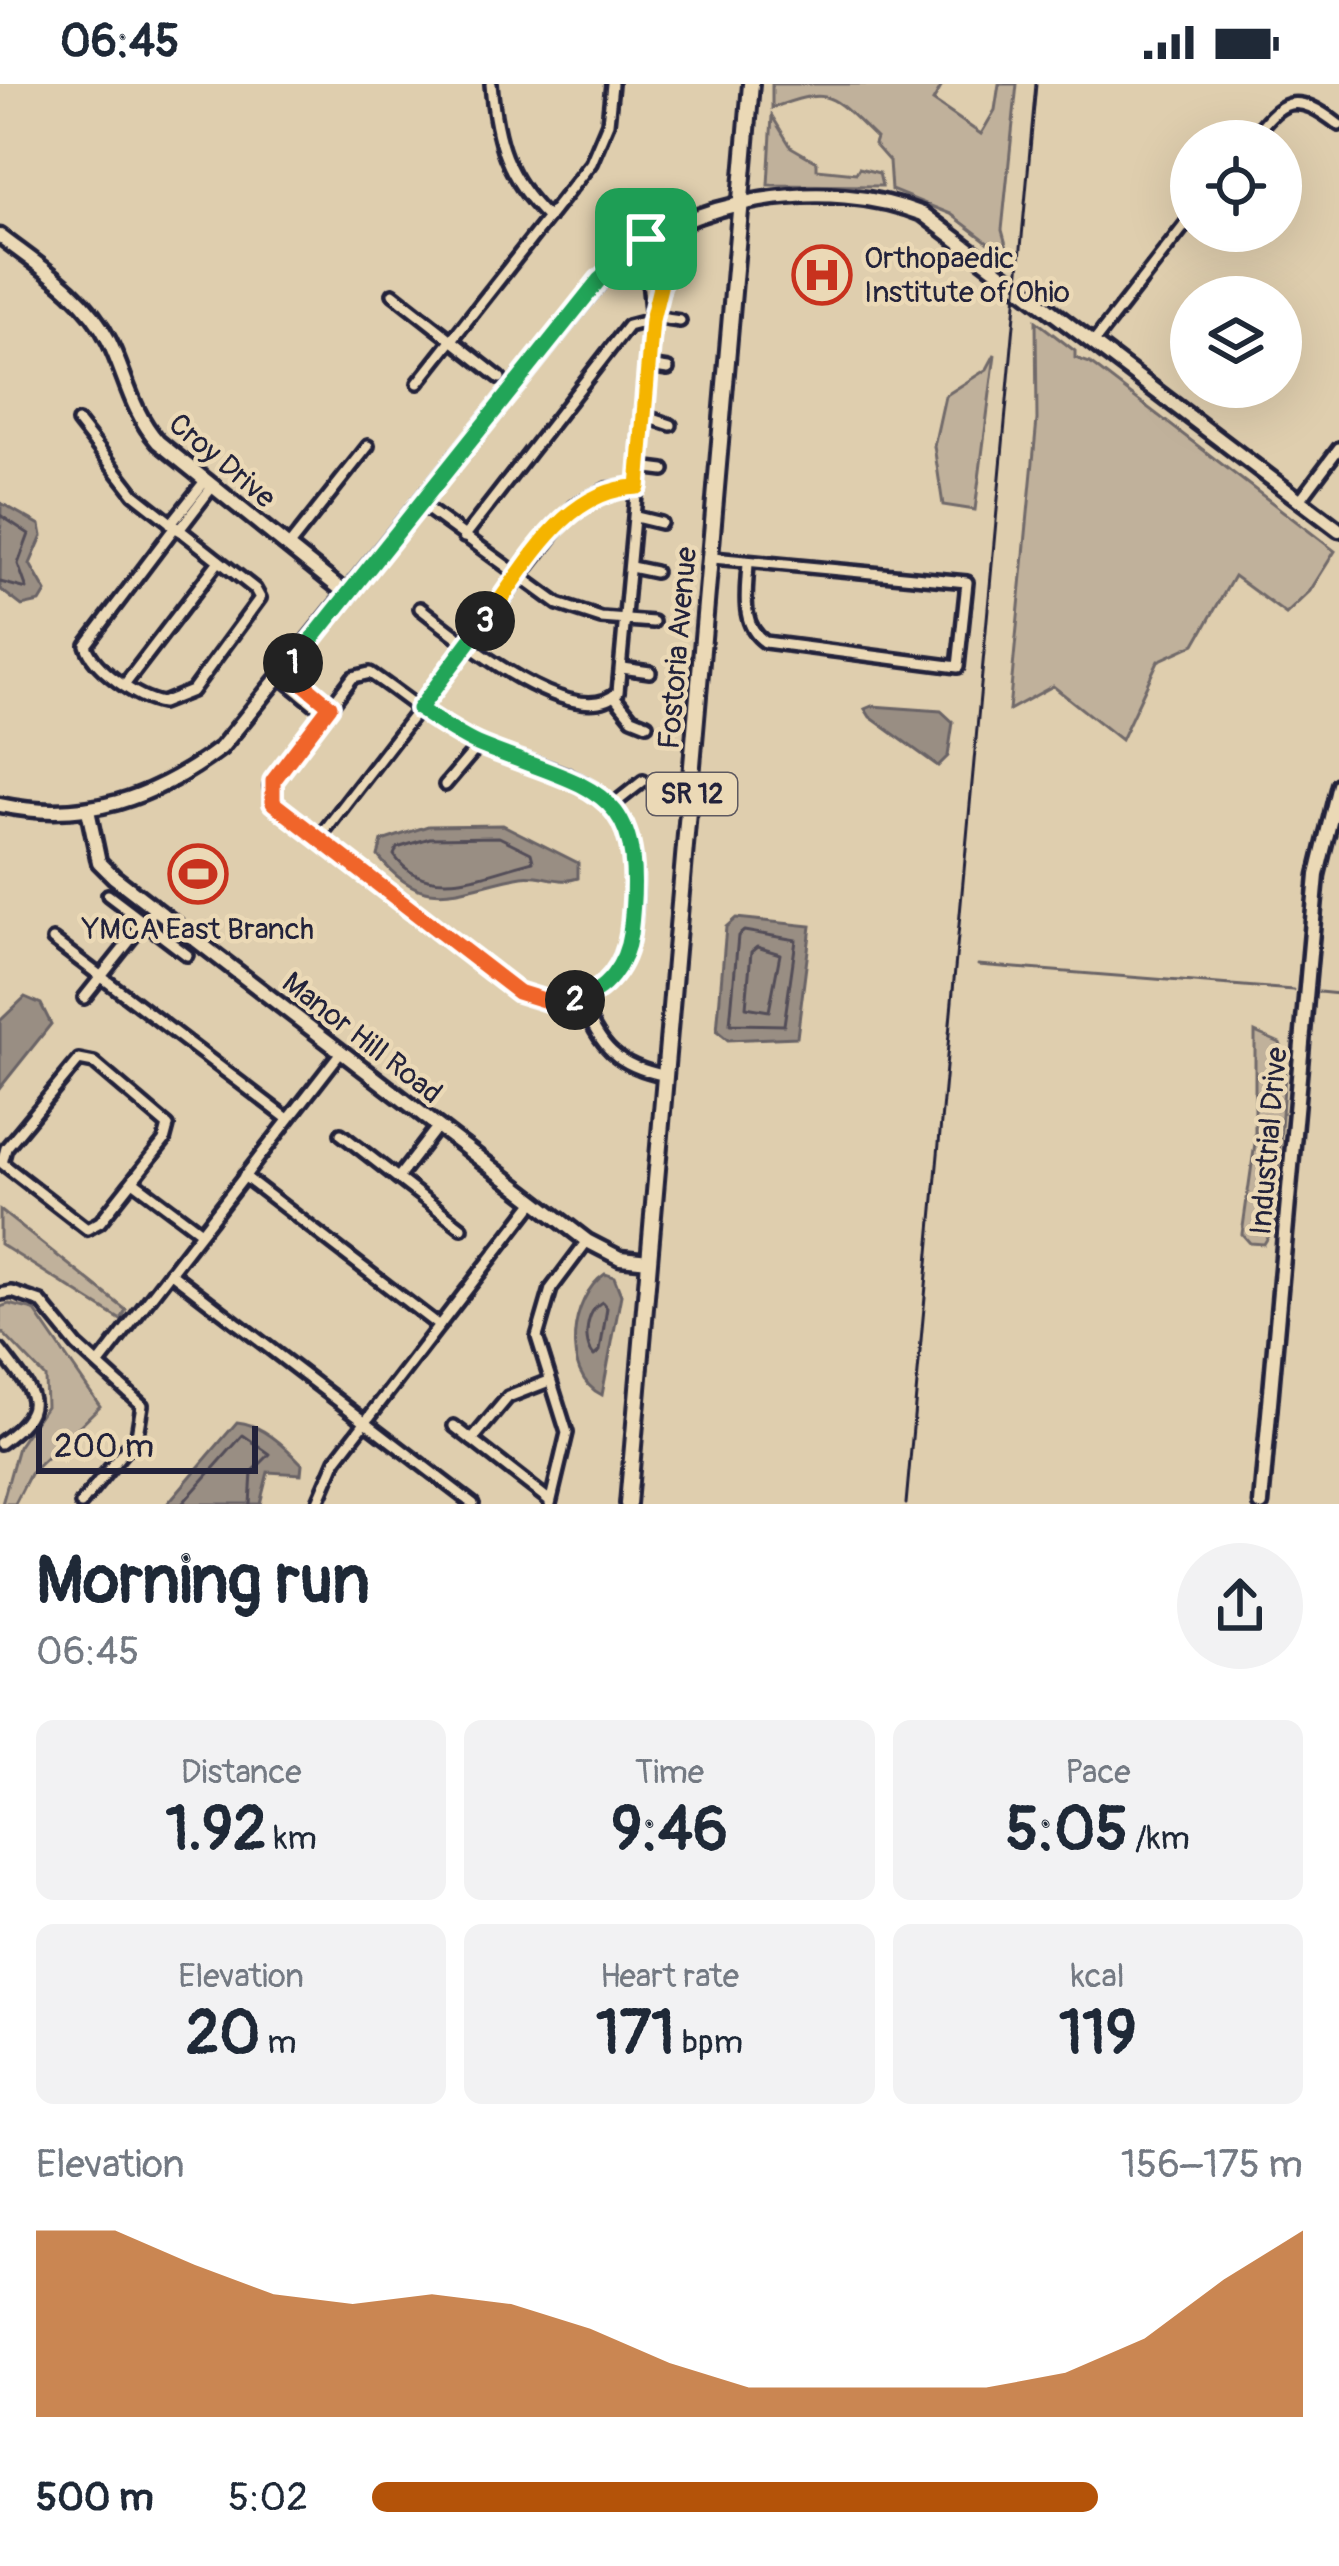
<!DOCTYPE html>
<meta charset="utf-8">
<style>
body{margin:0;font-family:Pangolin,sans-serif;background:#f2f2f3;color:#1f2937;height:100vh;display:flex;flex-direction:column;font-size:45px;white-space:nowrap}
*{box-sizing:border-box;margin:0}
p{font-size:39px;color:#747a83}
.icon{flex:none;width:66px;height:66px;fill:none;stroke:currentColor;stroke-width:2;stroke-linecap:round;stroke-linejoin:round}
.map{position:relative;height:1420px;overflow:hidden}
.side{display:flex;flex-direction:column;background:#fff;flex:1}
.side>*{flex:none}
.tools{position:absolute;left:1170px;top:36px;display:grid;gap:24px}
.tools a{display:grid;place-items:center;width:132px;height:132px;border-radius:50%;background:#fff;box-shadow:0 12px 48px #0002;font-size:60px}
.scale{position:absolute;left:36px;bottom:30px;width:222px;box-sizing:border-box;padding-left:12px;border:6px solid #22223b;border-top:0;font-size:33px;line-height:42px;white-space:nowrap;color:#22223b;-webkit-text-stroke:9px #ebd9b6;paint-order:stroke}
.pin{position:absolute;display:grid;place-items:center;width:102px;height:102px;color:#fff;margin:-51px;border-radius:24px;box-shadow:0 6px 18px #0006}
.km{position:absolute;width:60px;height:60px;margin:-30px;border-radius:50%;background:#222;color:#fff;font-size:33px;line-height:60px;text-align:center}
.round{display:grid;place-items:center;flex:none;width:126px;height:126px;border-radius:63px;background:#f2f2f3}
.summary{display:flex;align-items:center;justify-content:space-between;height:204px;padding:0 36px}
h1{font-size:66px;font-weight:700;line-height:90px}
.metrics{display:grid;grid-template-columns:repeat(3,1fr);gap:18px;height:204px;padding:12px 36px}
.metrics div{display:grid;align-content:center;border-radius:18px;background:#f2f2f3;text-align:center}
.metrics b{font-size:60px;font-weight:700}
.metrics small{font-size:33px;font-weight:400}
.metrics p{font-size:33px}
.chart{height:336px;padding:24px 36px}
.chart p{display:flex;justify-content:space-between}
.chart svg{width:100%;height:216px;margin-top:12px;fill:#b45309;opacity:.7}
ul{padding:0 36px;list-style:none;font-size:39px}
li{display:grid;grid-template-columns:192px 144px 1fr;align-items:center;height:90px}
li i{height:30px;border-radius:15px;background:#b45309}
.status{display:flex;justify-content:space-between;align-items:center;height:84px;padding:0 60px;background:#fff;direction:ltr}
.status svg{height:33px;fill:currentColor}
.map>svg:first-child{display:block}
</style>
<div class="status"><b>06:45</b><svg viewBox="0 0 49 12"><path d="M0 12V9h3v3zM5 12V6h3v6zM10 12V3h3v9zM15 12V0h3v12zM26 1h20v11H26zM47 4h2v5h-2z"/></svg></div>
<div class="map">
<svg width="1339" height="1420" viewBox="0 0 1339 1420">
<rect width="100%" height="100%" fill="#dfceae"/>
<filter id="ink" filterUnits="userSpaceOnUse"><feTurbulence type="fractalNoise" baseFrequency=".00833" numOctaves="2"/><feDisplacementMap in="SourceGraphic" scale="24" xChannelSelector="R" yChannelSelector="G"/><feConvolveMatrix kernelMatrix="1 2 1 2 8 2 1 2 1" color-interpolation-filters="sRGB"/></filter>
<g filter="url(#ink)">
<g fill="#c0b19b" stroke="#716a6b" stroke-width="3">
<path d="M772,0H943L933,17L981,50L995,26L999,0H1017L1002,146L1010,175L951,130L891,106L889,77L874,60L876,54C830,10 832,2 772,24Z"/>
<polygon points="772,32 791,63 817,78 817,85 856,89 859,84 879,89 882,102 768,101"/>
<polygon points="1036,237 1075,267 1075,274 1090,279 1335,467 1310,507 1286,530 1234,492 1195,560 1158,577 1121,656 1053,602 1009,626 1037,336"/>
<polygon points="995,270 975,426 943,421 934,362 945,312 987,285"/>
<polygon points="1255,948 1280,959 1286,975 1274,1143 1264,1160 1250,1159 1242,1150 1255,1059"/>
<polygon points="0,1126 126,1226 121,1236 0,1160"/>
<polygon points="9,1220 34,1226 100,1322 30,1390 15,1420 2,1420 18,1363 46,1322 45,1293 0,1246 0,1223"/>
</g>
<g fill="#998e83" stroke="#696366" stroke-width="3">
<polygon points="1,419 40,441 42,452 30,480 46,508 40,518 22,522 0,505"/>
<polygon points="872,622 941,627 953,638 948,672 938,682 870,633 865,625"/>
<path d="M503,741L578,779V794C559,801 541,789 522,792C460,803 425,832 378,772L382,757L428,742Z"/>
<polygon points="736,834 811,842 797,953 728,956 717,947 726,843"/>
<polygon points="25,913 41,920 51,940 0,1004 0,937"/>
<path d="M605,1190L614,1193L621,1211L602,1311C560,1291 570,1213 605,1190Z"/>
<path d="M237,1338C262,1340 285,1362 302,1380L301,1390L268,1388L260,1420H167Z"/>
</g>
<g fill="none" stroke-linecap="round" stroke-linejoin="round">
<g stroke="#524d58" stroke-width="3">
<polyline points="0,431 29,450 18,480 27,505 0,498"/>
<path d="M499,753L531,769L533,777C489,788 426,819 394,771L397,764L430,754Z"/>
<polygon points="744,847 796,856 784,941 730,940 738,852"/>
<polygon points="757,863 780,870 769,927 746,923 751,868"/>
<path d="M602,1218L607,1224L600,1267L594,1272C582,1258 586,1227 602,1218Z"/>
<polyline points="182,1420 243,1351 270,1370 252,1388 250,1420"/>
</g>
<g stroke="#696366" stroke-width="3">
<polyline points="978,881 1293,906"/>
<polyline points="1319,908 1339,910"/>
</g>
<defs>
<g id="street">
<path d="M491,0C496,57 506,93 548,134"/>
<path d="M1250,57C1282,15 1294,6 1339,41"/>
<polyline points="646,155 661,199 654,231"/>
<polyline points="393,210 500,294"/>
<polyline points="1094,258 1191,133"/>
<polyline points="648,282 668,285"/>
<polyline points="418,299 591,79 608,39 612,0"/>
<polyline points="644,332 671,341"/>
<path d="M78,338L134,410L255,505L260,514L192,607L162,619C138,615 93,585 86,561L175,443"/>
<polyline points="640,383 664,386"/>
<polyline points="1300,416 1339,364"/>
<polyline points="421,420 558,520 601,534 653,538"/>
<polyline points="636,433 661,439"/>
<polyline points="171,440 205,397"/>
<polyline points="179,446 212,403"/>
<polyline points="464,453 628,242 659,234 680,237"/>
<polyline points="288,463 368,362"/>
<path d="M713,474L967,498L958,583L765,558C739,540 747,507 748,478"/>
<polyline points="631,483 655,488"/>
<path d="M420,524C454,551 576,651 618,608L652,236L648,196L634,162"/>
<polyline points="622,584 650,588"/>
<polyline points="287,586 330,622"/>
<path d="M370,589C403,611 433,638 469,656C515,680 574,680 609,721C665,787 631,966 518,908L273,719L270,702L353,593Z"/>
<polyline points="281,593 325,629"/>
<polyline points="125,600 219,477"/>
<polyline points="614,612 632,634 647,640"/>
<polyline points="445,701 479,661"/>
<polyline points="610,723 643,697"/>
<polyline points="318,755 575,422 607,405 638,403"/>
<polyline points="108,811 187,871"/>
<polyline points="53,856 288,1035"/>
<polyline points="84,914 155,825"/>
<path d="M581,916C600,963 616,982 667,992"/>
<polygon points="79,976 94,979 168,1042 164,1057 100,1138 87,1145 2,1079 6,1064"/>
<polyline points="341,1050 462,1144"/>
<polyline points="244,1092 439,1242"/>
<polyline points="398,1094 438,1042"/>
<polyline points="133,1097 201,1148"/>
<polyline points="170,1188 473,1420"/>
<polyline points="0,1210 12,1208 41,1218 77,1262 142,1321 137,1351 81,1420"/>
<path d="M0,1266C33,1310 52,1321 0,1359"/>
<polyline points="99,1280 341,968"/>
<polyline points="454,1342 549,1416"/>
<polyline points="472,1356 508,1313 549,1297"/>
<polyline points="317,1420 336,1376 535,1117"/>
<polyline points="550,1420 567,1349 537,1253 551,1205 587,1157"/>
</g>
<g id="secondary">
<path d="M0,152C39,182 86,211 109,257C126,292 131,327 158,358L348,511"/>
<path d="M0,721C84,739 154,715 221,664L611,183C688,113 827,92 923,130L1339,446"/>
<polyline points="88,726 99,778 114,793 587,1157 620,1174 649,1177"/>
<polyline points="1261,1420 1317,791 1339,701"/>
</g>
<polyline id="primary" points="628,1420 751,0"/>
</defs>
<use href="#street" stroke="#22223b" stroke-width="18"/>
<use href="#secondary" stroke="#22223b" stroke-width="21"/>
<use href="#primary" stroke="#22223b" stroke-width="22"/>
<use href="#street" stroke="#ebd9b6" stroke-width="9"/>
<use href="#secondary" stroke="#ebd9b6" stroke-width="12"/>
<use href="#primary" stroke="#ebd9b6" stroke-width="14"/>
<polyline stroke="#22223b" stroke-width="3" points="906,1420 1036,0"/>
</g>
</g>
<g fill="none" stroke-linecap="round" stroke-linejoin="round" filter="url(#ink)">
<defs>
<polyline id="split-1" points="293,579 599,196 646,155"/>
<polyline id="split-2" points="293,579 287,586 330,622 273,697 273,719 518,908 550,918 575,916"/>
<path id="split-3" d="M485,537L419,625C439,638 460,653 482,662C597,708 648,701 630,850C626,880 606,909 575,916"/>
<path id="split-4" d="M485,537C527,483 563,405 638,403L652,236L661,199L646,155"/>
</defs>
<use href="#split-1" stroke="#fff" stroke-width="24"/>
<use href="#split-2" stroke="#fff" stroke-width="24"/>
<use href="#split-3" stroke="#fff" stroke-width="24"/>
<use href="#split-4" stroke="#fff" stroke-width="24"/>
<use href="#split-1" stroke="#22a559" stroke-width="15"/>
<use href="#split-2" stroke="#f0652b" stroke-width="15"/>
<use href="#split-3" stroke="#22a559" stroke-width="15"/>
<use href="#split-4" stroke="#f5b400" stroke-width="15"/>
</g>
<defs>
<symbol id="hospital-ring" viewBox="-11 -11 22 22"><circle r="9.5" fill="#ebd9b6" stroke="#c8321e" stroke-width="1.5"/><path d="M-5-5h3v3.5h4V-5h3V5h-3V1.5h-4V5h-3Z" fill="#c8321e"/></symbol>
<symbol id="stadium-ring" viewBox="-11 -11 22 22"><circle r="9.5" fill="#ebd9b6" stroke="#c8321e" stroke-width="1.5"/><path d="M0-5a6.5 5 0 1 0 0 10a6.5 5 0 1 0 0-10ZM-3.5-1.8h7v3.6h-7Z" fill="#c8321e"/></symbol>
</defs>
<g fill-rule="evenodd">
<use href="#hospital-ring" x="789" y="158" width="66" height="66"/>
<use href="#stadium-ring" x="165" y="757" width="66" height="66"/>
</g>
<g text-anchor="middle" dominant-baseline="central" stroke-width="9" stroke-linejoin="round" paint-order="stroke">
<rect fill="#ebd9b6" stroke="#5e5960" stroke-width="3" x="647" y="689" width="90" height="42" rx="9"/>
<g font-size="27" font-weight="bold" fill="#22223b">
<text x="692" y="710">SR 12</text>
</g>
<g font-size="30" fill="#22223b" stroke="#ebd9b6" text-anchor="start">
<text x="864" y="174">Orthopaedic<tspan x="864" dy="34">Institute of Ohio</tspan></text>
<text x="198" y="845" text-anchor="middle">YMCA East Branch</text>
</g>
<g font-size="30" fill="#22223b" stroke="#ebd9b6">
<text transform="translate(222 377) rotate(40)">Croy Drive</text>
<text transform="translate(678 564) rotate(-85)">Fostoria Avenue</text>
<text transform="translate(362 954) rotate(38)">Manor Hill Road</text>
<text transform="translate(1269 1057) rotate(-85)">Industrial Drive</text>
</g>
</g>
</svg>
<div class="tools">
<a><svg class="icon" aria-label="locate" viewBox="0 0 24 24"><circle cx="12" cy="12" r="6"/><path d="M12 2v4M12 18v4M2 12h4M18 12h4"/></svg></a>
<a><svg class="icon" aria-label="layers" viewBox="0 0 24 24"><path d="M12 4l9 5-9 5-9-5zM3 14l9 5 9-5"/></svg></a>
</div>
<div class="scale">200 m</div>
<div class="pin" style="left:646px;top:155px;background:#1e9e55"><svg class="icon" aria-label="arrive" viewBox="0 0 24 24"><path d="M6 21V4h12l-3 4 3 4H6"/></svg></div>
<b class="km" style="left:293px;top:579px">1</b>
<b class="km" style="left:575px;top:916px">2</b>
<b class="km" style="left:485px;top:537px">3</b>
</div>
<section class="side">
<div class="summary"><div><h1>Morning run</h1><p>06:45</p></div><a class="round"><svg class="icon" aria-label="share" viewBox="0 0 24 24"><path d="M12 15V3M7 8l5-5 5 5M5 13v7h14v-7"/></svg></a></div>
<div class="metrics">
<div><p>Distance</p><b>1.92<small> km</small></b></div>
<div><p>Time</p><b>9:46</b></div>
<div><p>Pace</p><b>5:05<small> /km</small></b></div>
</div>
<div class="metrics">
<div><p>Elevation</p><b>20<small> m</small></b></div>
<div><p>Heart rate</p><b>171<small> bpm</small></b></div>
<div><p>kcal</p><b>119</b></div>
</div>
<div class="chart"><p><span>Elevation</span>156–175 m</p>
<svg viewBox="0 0 160 44" preserveAspectRatio="none"><path d="M0 44V6L10 6L20 13L30 19L40 21L50 19L60 21L70 26L80 33L90 38L100 38L110 38L120 38L130 35L140 28L150 16L160 6V44z"/></svg>
</div>
<ul>
<li><b>500 m</b>5:02<i style="width:78%"></i></li>
</ul>
</section>
